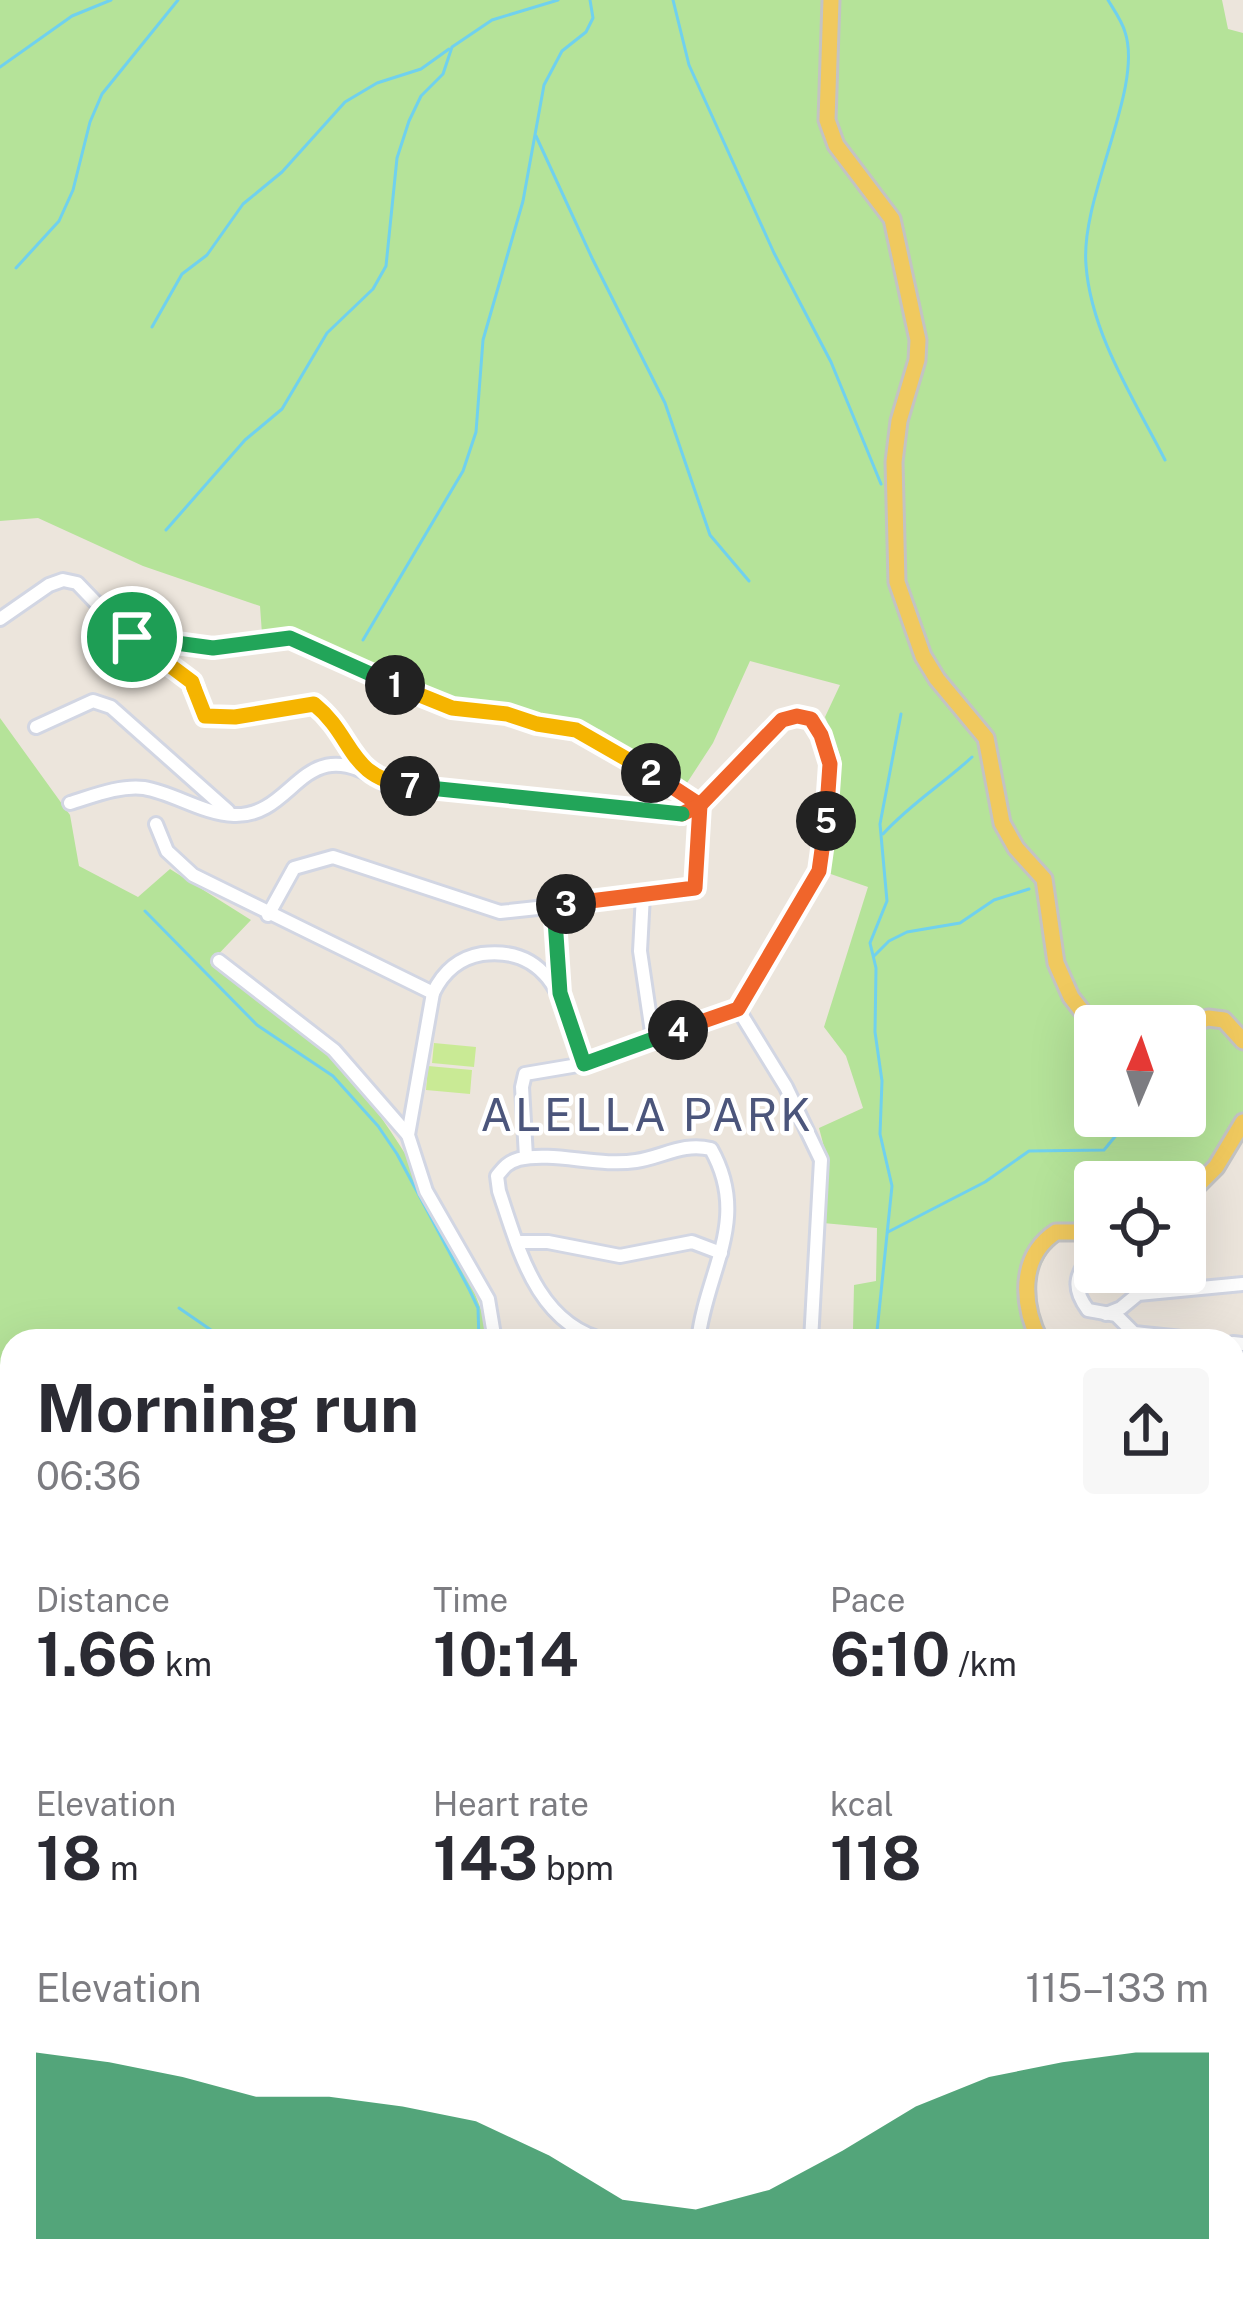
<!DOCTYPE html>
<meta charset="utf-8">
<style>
body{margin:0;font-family:"Public Sans",sans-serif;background:#f7f7f7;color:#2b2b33;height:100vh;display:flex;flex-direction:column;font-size:45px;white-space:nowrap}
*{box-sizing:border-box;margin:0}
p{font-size:39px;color:#7c7c81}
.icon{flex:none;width:66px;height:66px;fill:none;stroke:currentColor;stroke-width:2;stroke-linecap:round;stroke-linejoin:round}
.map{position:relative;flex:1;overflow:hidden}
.details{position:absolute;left:0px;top:1329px;width:1245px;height:975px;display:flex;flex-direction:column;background:#fff;border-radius:36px 36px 0 0;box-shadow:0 12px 48px #0002}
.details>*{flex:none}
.needle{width:78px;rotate:2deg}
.buttons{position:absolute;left:1074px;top:1005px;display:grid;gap:24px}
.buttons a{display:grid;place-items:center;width:132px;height:132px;border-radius:12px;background:#fff;box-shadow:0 12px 48px #0002;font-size:60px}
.pin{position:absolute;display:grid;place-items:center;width:102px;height:102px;color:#fff;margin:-51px;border:6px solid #fff;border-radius:50%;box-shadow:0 3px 12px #0007}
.km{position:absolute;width:60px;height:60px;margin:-30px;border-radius:50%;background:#222;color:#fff;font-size:33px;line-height:60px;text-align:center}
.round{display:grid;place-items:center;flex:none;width:126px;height:126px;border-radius:12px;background:#f7f7f7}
.summary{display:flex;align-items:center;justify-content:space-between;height:204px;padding:0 36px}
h1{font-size:66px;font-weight:700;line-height:90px}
.metrics{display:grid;grid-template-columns:repeat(3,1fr);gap:18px;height:204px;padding:12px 36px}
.metrics div{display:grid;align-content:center}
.metrics b{font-size:60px;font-weight:700}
.metrics small{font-size:33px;font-weight:400}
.metrics p{font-size:33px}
.chart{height:336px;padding:24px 36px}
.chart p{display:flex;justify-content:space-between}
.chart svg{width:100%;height:216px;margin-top:12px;fill:#0b8043;opacity:.7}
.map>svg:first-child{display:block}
</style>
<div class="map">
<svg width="1243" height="2303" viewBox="0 0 1243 2303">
<rect width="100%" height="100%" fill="#ece5dc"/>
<g fill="#b5e399" fill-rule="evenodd">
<path d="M0,0H1222L1228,29L1243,33V1119L1185,1205V1182H1095V1234L1055,1240C1029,1281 1029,1298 1051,1341H848L853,1330L854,1285L876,1281L877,1228L823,1223L829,1166L819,1128L863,1108L846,1056L824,1027L868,887L825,872L841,758L825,717L840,685L750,661L713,743L685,786L577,724L539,718L508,707L456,704L289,630L262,634L260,606L143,566L38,518L0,521ZM1095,1026H1185V1116H1095Z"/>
<path d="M0,718L70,815L79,866L138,897L170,869L251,920L210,963C249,993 300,1024 334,1060C404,1133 461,1246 492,1341H12V1909L7,1871L0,1866Z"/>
<polygon points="1233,1398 1243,1400 1243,1606 1233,1603"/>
<polygon points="1243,1664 1243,2055 1233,2049 1233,1666"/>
<polygon points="0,2078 12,2085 12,2151 0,2143"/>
<polygon points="286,2292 591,2292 587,2303 287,2303"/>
</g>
<g fill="#c9ea95">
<polygon points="434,1043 476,1047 474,1067 432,1063"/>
<polygon points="428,1066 472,1070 470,1094 426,1090"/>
</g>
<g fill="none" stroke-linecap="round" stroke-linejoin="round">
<g stroke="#70d1ee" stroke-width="3">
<polyline points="673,0 689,65 774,253 831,362 881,484"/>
<path d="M1108,0C1114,10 1122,21 1125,32C1144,88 1080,197 1086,265C1091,334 1134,399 1165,460"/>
<polyline points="0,67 72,16 111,0"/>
<polyline points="536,136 592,258 665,403 710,535 749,581"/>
<polyline points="16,268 59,221 73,190 90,122 102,94 178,0"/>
<polyline points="152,327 182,274 207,255 243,204 282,172 345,102 377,83 421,69 449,49"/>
<polyline points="166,530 245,440 282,409 327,333 373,289 386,266 397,158 409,121 421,96 443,74 452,47 492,20 558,0"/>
<polyline points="363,640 463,471 476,432 483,340 523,201 544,85 562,51 586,32 593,18 590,0"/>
<path d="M883,834C910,804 943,784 972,757"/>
<polyline points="145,911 257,1025 333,1076 378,1126 397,1154 469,1289 478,1308 479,1341"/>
<polyline points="874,956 889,941 907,932 960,923 994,900 1029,889"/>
<polyline points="888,1232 985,1182 1029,1151 1104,1150 1127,1122"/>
<polyline points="179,1308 227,1341"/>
<polyline points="876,1341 892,1186 880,1134 882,1081 875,1032 876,968 870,943 887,901 880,824 901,714"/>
<polyline points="1233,1729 1243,1689"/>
<polyline points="0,1870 12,1886"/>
<polyline points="289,2292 290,2303"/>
<polyline points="954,2292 965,2303"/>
</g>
<defs>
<g id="minor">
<polyline points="0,619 49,585 63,580 77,583 124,632 192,682 205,716 235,717 314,704 333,720 357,765"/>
<polyline points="132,637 213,648 289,638 435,703 507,714 597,738 700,805"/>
<polyline points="36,727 93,701 111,707 228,811"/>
<path d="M70,803C93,796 120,785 144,788C174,793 203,814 234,815C297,817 301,727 384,783L677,816L700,805L782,720C840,705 829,781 826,816C825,833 826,854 819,871C799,917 763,964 738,1009"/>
<polyline points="156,824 167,851 193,875 433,993"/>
<polyline points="643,895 640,951 653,1039"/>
<polyline points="554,905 559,993"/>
<polyline points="268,915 294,868 333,857 500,912 687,892 695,888 698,880 700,805"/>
<polyline points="219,961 334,1050 408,1135"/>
<polyline points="738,1009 786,1087 821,1160 811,1341"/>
<polyline points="526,1157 522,1087 525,1074 584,1064 738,1009"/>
<polyline points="517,1242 548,1242 620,1256 692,1242 721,1253"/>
<path d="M1095,1250C1078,1272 1069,1285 1088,1310L1116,1315L1134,1333L1211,1341"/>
<polyline points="1106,1314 1121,1308 1138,1294 1243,1284"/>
<path d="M495,1341L488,1299L426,1191L408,1135L433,993C443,972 458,958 482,954C554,945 565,1009 584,1064"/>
<path d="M608,1341C537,1326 519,1250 499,1191L497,1176C504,1167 508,1162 519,1159C553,1151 599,1167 636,1161C663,1157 683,1142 711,1149C751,1220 706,1270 698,1341"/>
<polyline points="1233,1343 1243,1344"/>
<polyline points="1,2151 12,2190"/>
<polyline points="1233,2264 1243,2258"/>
<polyline points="164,2292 167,2303"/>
<polyline points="1164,2303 1185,2292"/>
</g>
<g id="major">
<polyline points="831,0 827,120 836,145 892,219 918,340 917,360 899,421 894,462 897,582 923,656 937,679 986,738 1002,823 1016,848 1044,879 1056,963 1071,997 1095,1028"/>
<polyline points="1185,1026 1208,1018 1224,1020 1243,1041"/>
<polyline points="1185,1198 1216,1167 1243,1122"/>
<path d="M1040,1341C1022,1305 1018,1257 1056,1232H1095"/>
<polyline points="1233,1404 1243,1407"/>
<polyline points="1233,1508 1243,1509"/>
<polyline points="971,2292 982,2303"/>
</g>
</defs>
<use href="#minor" stroke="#d2d6e3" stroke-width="18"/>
<use href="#major" stroke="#c3c3c3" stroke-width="21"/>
<use href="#minor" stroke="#fff" stroke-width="12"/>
<use href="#major" stroke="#f0c95e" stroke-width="15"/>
</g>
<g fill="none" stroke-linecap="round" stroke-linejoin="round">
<defs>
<polyline id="split-1" points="132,637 213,648 290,638 395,685"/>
<polyline id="split-2" points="395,685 452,708 507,714 537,724 576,730 651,773"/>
<polyline id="split-3" points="566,904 695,888 700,805 651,773"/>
<polyline id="split-4" points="566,904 554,905 560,993 584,1064 678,1030"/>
<polyline id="split-5" points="678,1030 738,1009 819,871 826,821"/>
<polyline id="split-6" points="682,814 700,805 782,720 797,716 811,719 821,735 830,764 826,821"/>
<polyline id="split-7" points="410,786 682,814"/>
<path id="split-8" d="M194,688L205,716L235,717L314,704C355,737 347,778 410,786"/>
<polyline id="split-9" points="132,637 192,682 194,688"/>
</defs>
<use href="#split-1" stroke="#fff" stroke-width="24"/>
<use href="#split-2" stroke="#fff" stroke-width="24"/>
<use href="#split-3" stroke="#fff" stroke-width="24"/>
<use href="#split-4" stroke="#fff" stroke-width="24"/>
<use href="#split-5" stroke="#fff" stroke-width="24"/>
<use href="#split-6" stroke="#fff" stroke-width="24"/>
<use href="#split-7" stroke="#fff" stroke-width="24"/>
<use href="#split-8" stroke="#fff" stroke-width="24"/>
<use href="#split-9" stroke="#fff" stroke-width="24"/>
<use href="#split-1" stroke="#22a559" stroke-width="15"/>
<use href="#split-2" stroke="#f5b400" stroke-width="15"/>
<use href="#split-3" stroke="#f0652b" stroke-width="15"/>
<use href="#split-4" stroke="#22a559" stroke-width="15"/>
<use href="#split-5" stroke="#f0652b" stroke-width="15"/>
<use href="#split-6" stroke="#f0652b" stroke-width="15"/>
<use href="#split-7" stroke="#22a559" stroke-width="15"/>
<use href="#split-8" stroke="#f5b400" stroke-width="15"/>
<use href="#split-9" stroke="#f5b400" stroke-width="15"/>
</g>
<g text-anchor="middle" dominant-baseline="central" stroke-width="9" stroke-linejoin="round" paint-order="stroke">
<g font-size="45" letter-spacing="3" fill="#4b557b" stroke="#fff">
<text x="647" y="1114">ALELLA PARK</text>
</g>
</g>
</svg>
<div class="buttons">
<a><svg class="needle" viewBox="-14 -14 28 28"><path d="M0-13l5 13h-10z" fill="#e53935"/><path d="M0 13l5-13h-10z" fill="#7c7c81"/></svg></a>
<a><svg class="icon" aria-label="locate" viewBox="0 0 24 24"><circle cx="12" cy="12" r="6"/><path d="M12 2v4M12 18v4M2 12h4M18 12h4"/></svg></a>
</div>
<div class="pin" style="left:132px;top:637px;background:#1e9e55"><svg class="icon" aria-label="arrive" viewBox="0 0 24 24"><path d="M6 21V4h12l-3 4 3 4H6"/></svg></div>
<b class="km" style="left:395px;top:685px">1</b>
<b class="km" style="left:651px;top:773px">2</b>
<b class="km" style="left:566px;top:904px">3</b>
<b class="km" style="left:678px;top:1030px">4</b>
<b class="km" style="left:826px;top:821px">5</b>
<b class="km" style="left:410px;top:786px">7</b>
<section class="details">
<div class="summary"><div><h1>Morning run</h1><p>06:36</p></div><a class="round"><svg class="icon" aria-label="share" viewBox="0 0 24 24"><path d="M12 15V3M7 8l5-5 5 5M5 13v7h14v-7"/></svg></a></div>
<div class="metrics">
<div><p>Distance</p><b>1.66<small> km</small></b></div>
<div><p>Time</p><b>10:14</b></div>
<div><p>Pace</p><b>6:10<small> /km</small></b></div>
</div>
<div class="metrics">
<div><p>Elevation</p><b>18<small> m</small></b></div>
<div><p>Heart rate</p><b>143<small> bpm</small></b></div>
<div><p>kcal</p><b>118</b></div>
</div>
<div class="chart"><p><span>Elevation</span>115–133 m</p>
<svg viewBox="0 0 160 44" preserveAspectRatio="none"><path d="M0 44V6L10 8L20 11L30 15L40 15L50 17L60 20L70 27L80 36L90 38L100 34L110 26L120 17L130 11L140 8L150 6L160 6V44z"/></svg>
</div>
</section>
</div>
